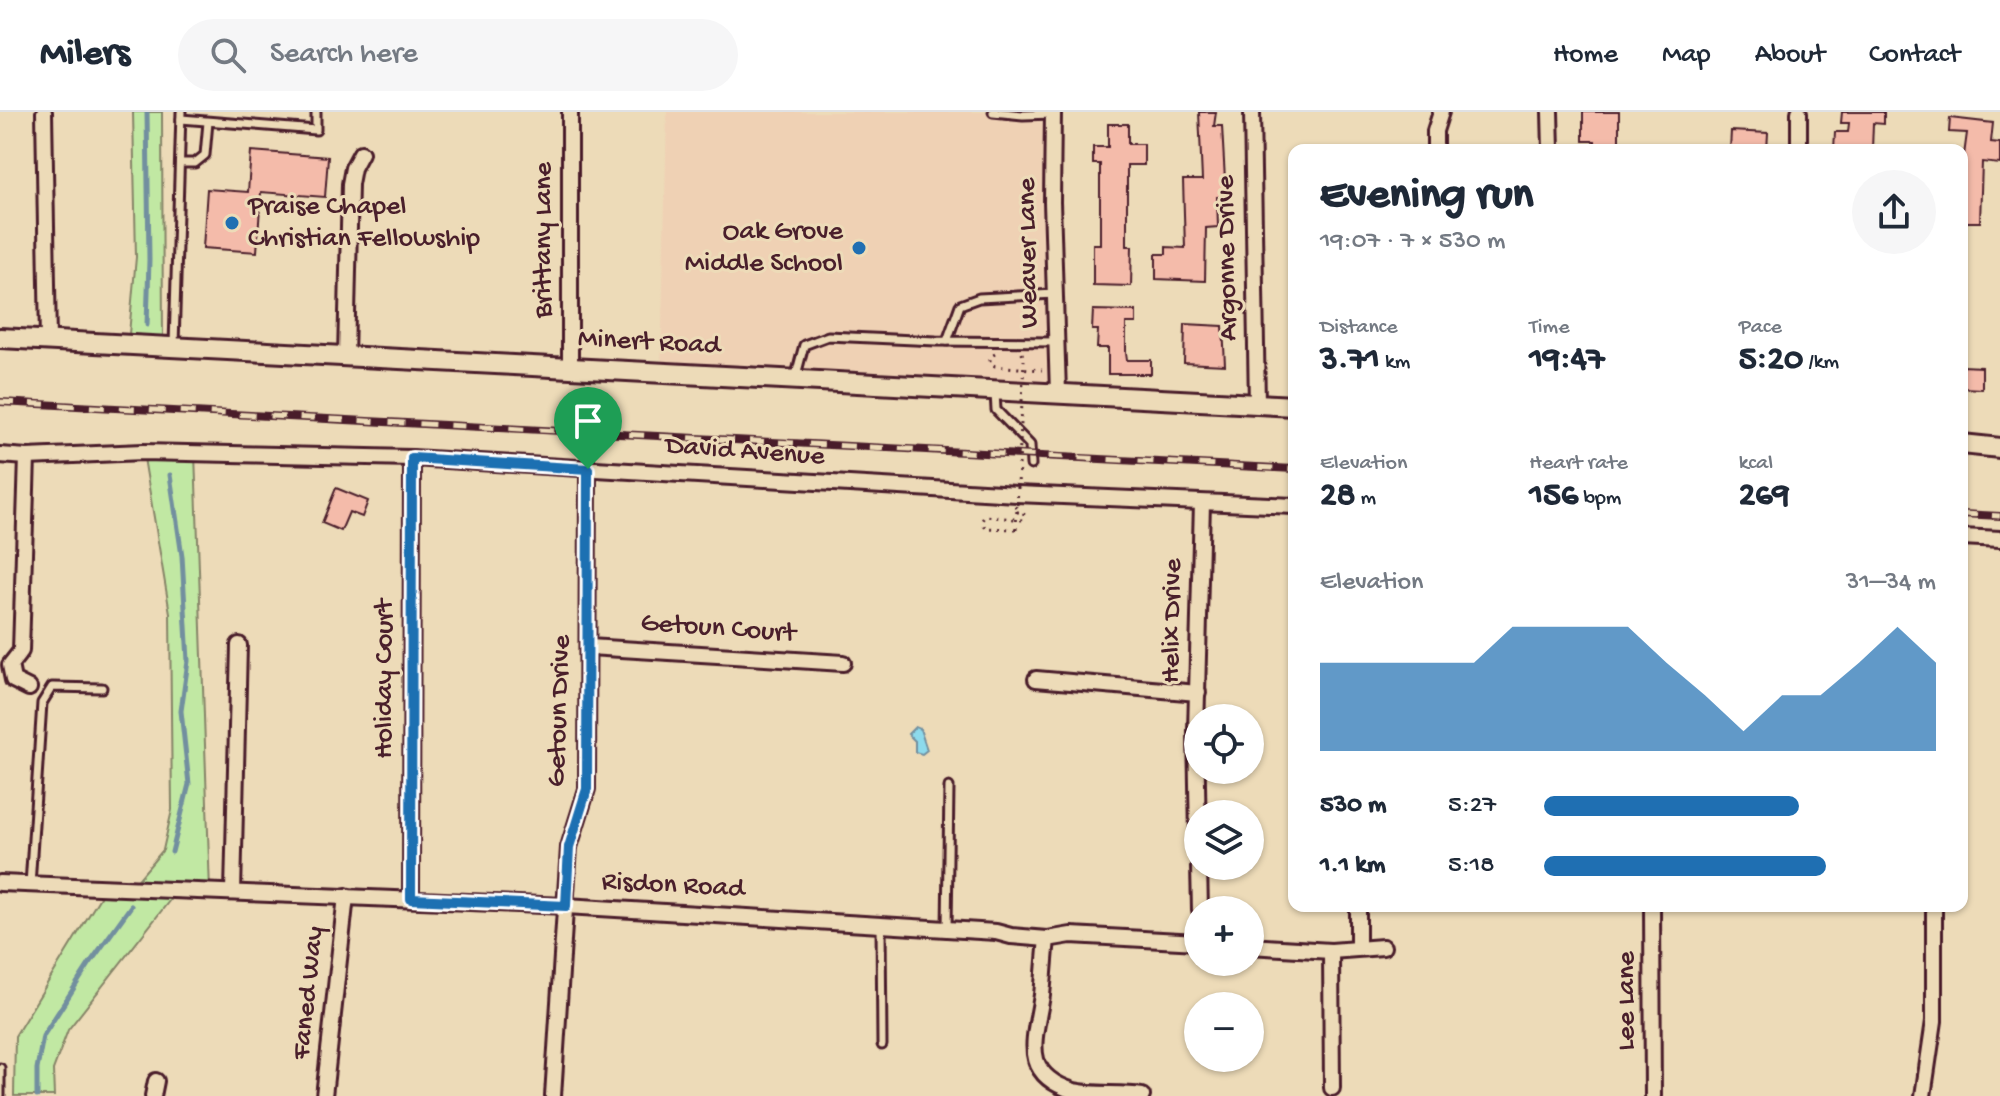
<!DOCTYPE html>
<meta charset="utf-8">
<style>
body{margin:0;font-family:"Gochi Hand",sans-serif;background:#f6f6f7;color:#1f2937;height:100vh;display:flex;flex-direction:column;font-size:30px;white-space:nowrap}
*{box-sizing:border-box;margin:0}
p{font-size:26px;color:#747a83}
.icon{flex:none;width:44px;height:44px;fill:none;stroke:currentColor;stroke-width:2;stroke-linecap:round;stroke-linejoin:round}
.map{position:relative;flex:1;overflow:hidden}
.details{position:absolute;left:1288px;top:32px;width:680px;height:768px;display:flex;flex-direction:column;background:#fff;border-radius:16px;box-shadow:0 2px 6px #0004}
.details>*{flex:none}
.tools{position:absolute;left:1184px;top:592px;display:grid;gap:16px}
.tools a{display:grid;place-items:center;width:80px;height:80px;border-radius:50%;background:#fff;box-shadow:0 2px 6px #0004;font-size:40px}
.pin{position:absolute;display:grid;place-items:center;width:68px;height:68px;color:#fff;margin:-82px -34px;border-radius:50% 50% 50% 0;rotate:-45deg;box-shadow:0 0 8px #0007}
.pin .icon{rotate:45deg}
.round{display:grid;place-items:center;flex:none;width:84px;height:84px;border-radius:42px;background:#f6f6f7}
.head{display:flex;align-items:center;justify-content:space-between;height:136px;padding:0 32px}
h1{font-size:44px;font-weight:800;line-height:60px}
.metrics{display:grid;grid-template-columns:repeat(3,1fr);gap:12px;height:136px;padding:8px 32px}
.metrics div{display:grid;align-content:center}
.metrics b{font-size:34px;font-weight:800}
.metrics small{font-size:22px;font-weight:400}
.metrics p{font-size:22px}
.chart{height:224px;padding:16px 32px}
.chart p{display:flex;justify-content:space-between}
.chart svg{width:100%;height:144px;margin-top:8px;fill:#1f6fb2;opacity:.7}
ul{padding:0 32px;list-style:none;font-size:26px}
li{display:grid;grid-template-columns:128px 96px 1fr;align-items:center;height:60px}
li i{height:20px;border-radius:10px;background:#1f6fb2}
header{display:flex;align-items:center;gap:48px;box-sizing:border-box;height:112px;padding:0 40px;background:#fff;border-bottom:2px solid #e0e1e3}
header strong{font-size:38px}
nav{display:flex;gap:44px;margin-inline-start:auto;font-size:28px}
.search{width:560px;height:72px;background:#f6f6f7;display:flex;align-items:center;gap:20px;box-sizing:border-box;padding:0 28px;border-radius:44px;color:#747a83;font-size:30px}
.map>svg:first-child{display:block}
</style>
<header>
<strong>Milers</strong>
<div class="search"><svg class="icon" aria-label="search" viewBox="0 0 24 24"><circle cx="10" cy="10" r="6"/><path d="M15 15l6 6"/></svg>Search here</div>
<nav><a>Home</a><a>Map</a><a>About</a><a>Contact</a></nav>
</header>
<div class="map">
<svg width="2000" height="984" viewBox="0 0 2000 984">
<rect width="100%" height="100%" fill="#eddbb8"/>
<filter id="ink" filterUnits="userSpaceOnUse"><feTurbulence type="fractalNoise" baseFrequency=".0125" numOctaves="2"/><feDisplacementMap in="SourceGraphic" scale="16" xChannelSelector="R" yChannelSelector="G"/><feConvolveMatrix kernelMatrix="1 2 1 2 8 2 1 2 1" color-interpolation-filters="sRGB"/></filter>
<g filter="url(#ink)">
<polygon fill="#efd1b4" points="667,0 1053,0 1058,281 661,260"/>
<g fill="#c1e8a3" stroke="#868467" stroke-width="2">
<polygon points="133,0 162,0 163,235 128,233 136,145"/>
<polygon points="143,340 195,341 210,779 177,779 68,918 53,958 54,984 14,984 15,924 105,777 130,777 163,738 172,698 170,501"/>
</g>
<polygon fill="#8ddaec" stroke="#728f9f" stroke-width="2" points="915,615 920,617 927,638 922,642 915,640 915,629 908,622"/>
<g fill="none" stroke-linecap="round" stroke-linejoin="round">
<g stroke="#728f9f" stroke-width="5">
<polyline points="147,0 149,148 147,213"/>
<polyline points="170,363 182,444 188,549 181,599 189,672 172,740"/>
<polyline points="37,984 37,957 43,924 90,851 131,794"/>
</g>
</g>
<g fill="#f4bbaa" stroke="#4a1f2b" stroke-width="2">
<polygon points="1199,0 1216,0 1214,14 1222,14 1225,68 1225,85 1217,85 1218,115 1206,116 1205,169 1156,167 1156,142 1166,142 1166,135 1185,136 1183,68 1202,68"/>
<polygon points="1583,0 1619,0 1619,38 1595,38 1595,29 1583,29"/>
<polygon points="1842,0 1884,0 1884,12 1873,11 1872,38 1834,38 1835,20 1848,20 1849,11 1841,11"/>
<polygon points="1950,6 1993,11 1991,30 2000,31 2000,52 1982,50 1980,110 1964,110 1965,105 1962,105 1962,58 1967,21 1949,20"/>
<polygon points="1108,12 1128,12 1128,32 1144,32 1144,53 1127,53 1127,134 1132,134 1131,174 1093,173 1093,132 1100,132 1100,52 1093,52 1093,35 1108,35"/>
<polygon points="1731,19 1768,21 1767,38 1730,38"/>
<polygon points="251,39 328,45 325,85 261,80 257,140 203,136 207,77 248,80"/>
<polygon points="1093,198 1136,199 1136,211 1126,211 1126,241 1127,248 1151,248 1151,262 1108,262 1108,236 1097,236 1098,218 1092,218"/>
<polygon points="1185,212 1223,214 1225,253 1184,251"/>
<polygon points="1962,254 1982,255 1982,277 1962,276"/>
<polygon points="336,376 368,389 362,405 349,400 341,419 322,411"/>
</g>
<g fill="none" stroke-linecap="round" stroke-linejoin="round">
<defs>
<g id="service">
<polyline points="993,0 1023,3 1053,2"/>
<polyline points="181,7 316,18 316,0"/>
<polyline points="180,51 195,51 205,43 208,10"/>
<polyline points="947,229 960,193 979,186 1055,182"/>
<polyline points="174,233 181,0"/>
<polyline points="795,267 804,233 828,224 936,229 1056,230"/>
<polyline points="995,281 996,298 1030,333 1031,353"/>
<polyline points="30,773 42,591 52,575 102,576"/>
<polyline points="881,813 882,933"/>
<polyline points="947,816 949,675"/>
<polyline points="0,956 0,984"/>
</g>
<g id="minor">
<polyline points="44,0 48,229"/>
<polyline points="570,0 570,255"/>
<polyline points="1053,0 1052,90 1058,281"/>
<polyline points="1252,0 1257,292"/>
<polyline points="1550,0 1551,38"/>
<polyline points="1435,38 1435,19 1441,0"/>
<polyline points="1799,38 1799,0"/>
<polyline points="346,245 350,72 353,56 361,41"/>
<polyline points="0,343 27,345 143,340 412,346 1017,382 1294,394"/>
<polyline points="27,345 21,539 10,553 13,568 29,576"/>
<polyline points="1962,425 2000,427"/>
<polyline points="589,535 843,551"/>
<polyline points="1036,567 1198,581"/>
<polyline points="1198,725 1196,619 1202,391"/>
<polyline points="1199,754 1200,798"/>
<polyline points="0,771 566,794 996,820 1011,824 1047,827 1071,823 1198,830"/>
<polyline points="233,780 239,533"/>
<polyline points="411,787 412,346"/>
<polyline points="1652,794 1653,984"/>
<path d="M1047,827C1045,845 1044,864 1042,883C1036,925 1018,962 1074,979C1095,984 1120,980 1142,984"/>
<polyline points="1250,834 1331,839 1383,835"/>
<polyline points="1358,836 1358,794"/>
<polyline points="1331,839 1332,976"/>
<polyline points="153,984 156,969"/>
<polyline points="324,984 346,784"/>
<polyline points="553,984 569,735 587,677 588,357"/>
<polyline points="1923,984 1934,909 1934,794"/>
</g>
<g id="tertiary">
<polyline points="0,226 1294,294"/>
<polyline points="1962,332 2000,336"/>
</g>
</defs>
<use href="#service" stroke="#4a1f2b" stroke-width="13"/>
<use href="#minor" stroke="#4a1f2b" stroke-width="20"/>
<use href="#tertiary" stroke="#4a1f2b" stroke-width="24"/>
<g stroke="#4a1f2b" stroke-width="3" stroke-dasharray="2 6" stroke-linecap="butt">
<polyline points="1022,241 1024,248"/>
<polyline points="995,242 990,245 990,251 995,254 1042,258"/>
<polyline points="1016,394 1015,400 1024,400 1023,408 985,404 982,408 985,416 1016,417"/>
</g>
<use href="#service" stroke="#eddbb8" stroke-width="7"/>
<use href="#minor" stroke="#eddbb8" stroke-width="14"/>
<use href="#tertiary" stroke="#eddbb8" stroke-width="18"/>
<defs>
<g id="rail">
<polyline points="0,290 1294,357"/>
<polyline points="1962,402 2000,404"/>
</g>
</defs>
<use href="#rail" stroke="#4a1f2b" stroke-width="8"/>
<use href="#rail" stroke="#eddbb8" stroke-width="5" stroke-dasharray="15" stroke-linecap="butt"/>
<polyline stroke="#4a1f2b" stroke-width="3" stroke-dasharray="2 6" stroke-linecap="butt" points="1016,417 1024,248"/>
</g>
</g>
<g fill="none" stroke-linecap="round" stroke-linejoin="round" filter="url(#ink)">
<defs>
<polygon id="route" points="412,346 588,357 587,677 569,735 566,794 411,787"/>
</defs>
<use href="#route" stroke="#fff" stroke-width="16"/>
<use href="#route" stroke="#1f6fb2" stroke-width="10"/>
</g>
<g fill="#1f6fb2" stroke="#eddbb8" stroke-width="3">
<circle cx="232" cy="111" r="8"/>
<circle cx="859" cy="136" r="8"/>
</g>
<g text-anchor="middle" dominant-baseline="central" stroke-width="6" stroke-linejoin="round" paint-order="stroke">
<g font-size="28" fill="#4a1f2b" stroke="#eddbb8" text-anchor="start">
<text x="248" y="95">Praise Chapel<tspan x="248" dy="32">Christian Fellowship</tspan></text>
<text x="843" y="120" text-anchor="end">Oak Grove<tspan x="843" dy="32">Middle School</tspan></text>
</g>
<g font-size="28" fill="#4a1f2b" stroke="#eddbb8">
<text transform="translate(544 128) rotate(-90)">Brittany Lane</text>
<text transform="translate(1029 141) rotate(-91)">Weaver Lane</text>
<text transform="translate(1228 146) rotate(-91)">Argonne Drive</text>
<text transform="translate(649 231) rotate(3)">Minert Road</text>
<text transform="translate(745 340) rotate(4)">David Avenue</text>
<text transform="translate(1173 509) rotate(-89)">Helix Drive</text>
<text transform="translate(718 517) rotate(4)">Getoun Court</text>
<text transform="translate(385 567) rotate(-90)">Holiday Court</text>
<text transform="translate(560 599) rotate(-88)">Getoun Drive</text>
<text transform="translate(673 774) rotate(3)">Risdon Road</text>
<text transform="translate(309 881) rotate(-84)">Faned Way</text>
<text transform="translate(1627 889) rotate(-90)">Lee Lane</text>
</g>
</g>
</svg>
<div class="tools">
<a><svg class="icon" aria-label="locate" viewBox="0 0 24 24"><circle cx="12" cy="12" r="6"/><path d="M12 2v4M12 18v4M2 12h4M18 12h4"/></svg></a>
<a><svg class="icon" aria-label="layers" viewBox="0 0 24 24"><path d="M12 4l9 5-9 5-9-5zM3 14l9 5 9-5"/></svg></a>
<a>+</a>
<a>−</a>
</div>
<div class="pin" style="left:588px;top:357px;background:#1e9e55"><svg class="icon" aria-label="arrive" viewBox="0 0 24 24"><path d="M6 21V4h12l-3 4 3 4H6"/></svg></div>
<section class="details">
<div class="head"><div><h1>Evening run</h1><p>19:07 · 7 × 530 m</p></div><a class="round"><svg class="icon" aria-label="share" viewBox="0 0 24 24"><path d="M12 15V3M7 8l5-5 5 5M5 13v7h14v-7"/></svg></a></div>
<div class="metrics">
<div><p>Distance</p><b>3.71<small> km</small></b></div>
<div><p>Time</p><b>19:47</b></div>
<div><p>Pace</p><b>5:20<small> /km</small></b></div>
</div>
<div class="metrics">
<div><p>Elevation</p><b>28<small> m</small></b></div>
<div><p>Heart rate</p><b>156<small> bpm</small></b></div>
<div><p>kcal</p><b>269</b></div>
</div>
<div class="chart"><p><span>Elevation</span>31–34 m</p>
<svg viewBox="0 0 160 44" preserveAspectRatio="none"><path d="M0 44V17L10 17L20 17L30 17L40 17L50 6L60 6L70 6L80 6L90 17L100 27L110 38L120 27L130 27L140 17L150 6L160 17V44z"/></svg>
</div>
<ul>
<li><b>530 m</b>5:27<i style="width:65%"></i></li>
<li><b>1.1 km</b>5:18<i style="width:72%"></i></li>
</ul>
</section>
</div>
